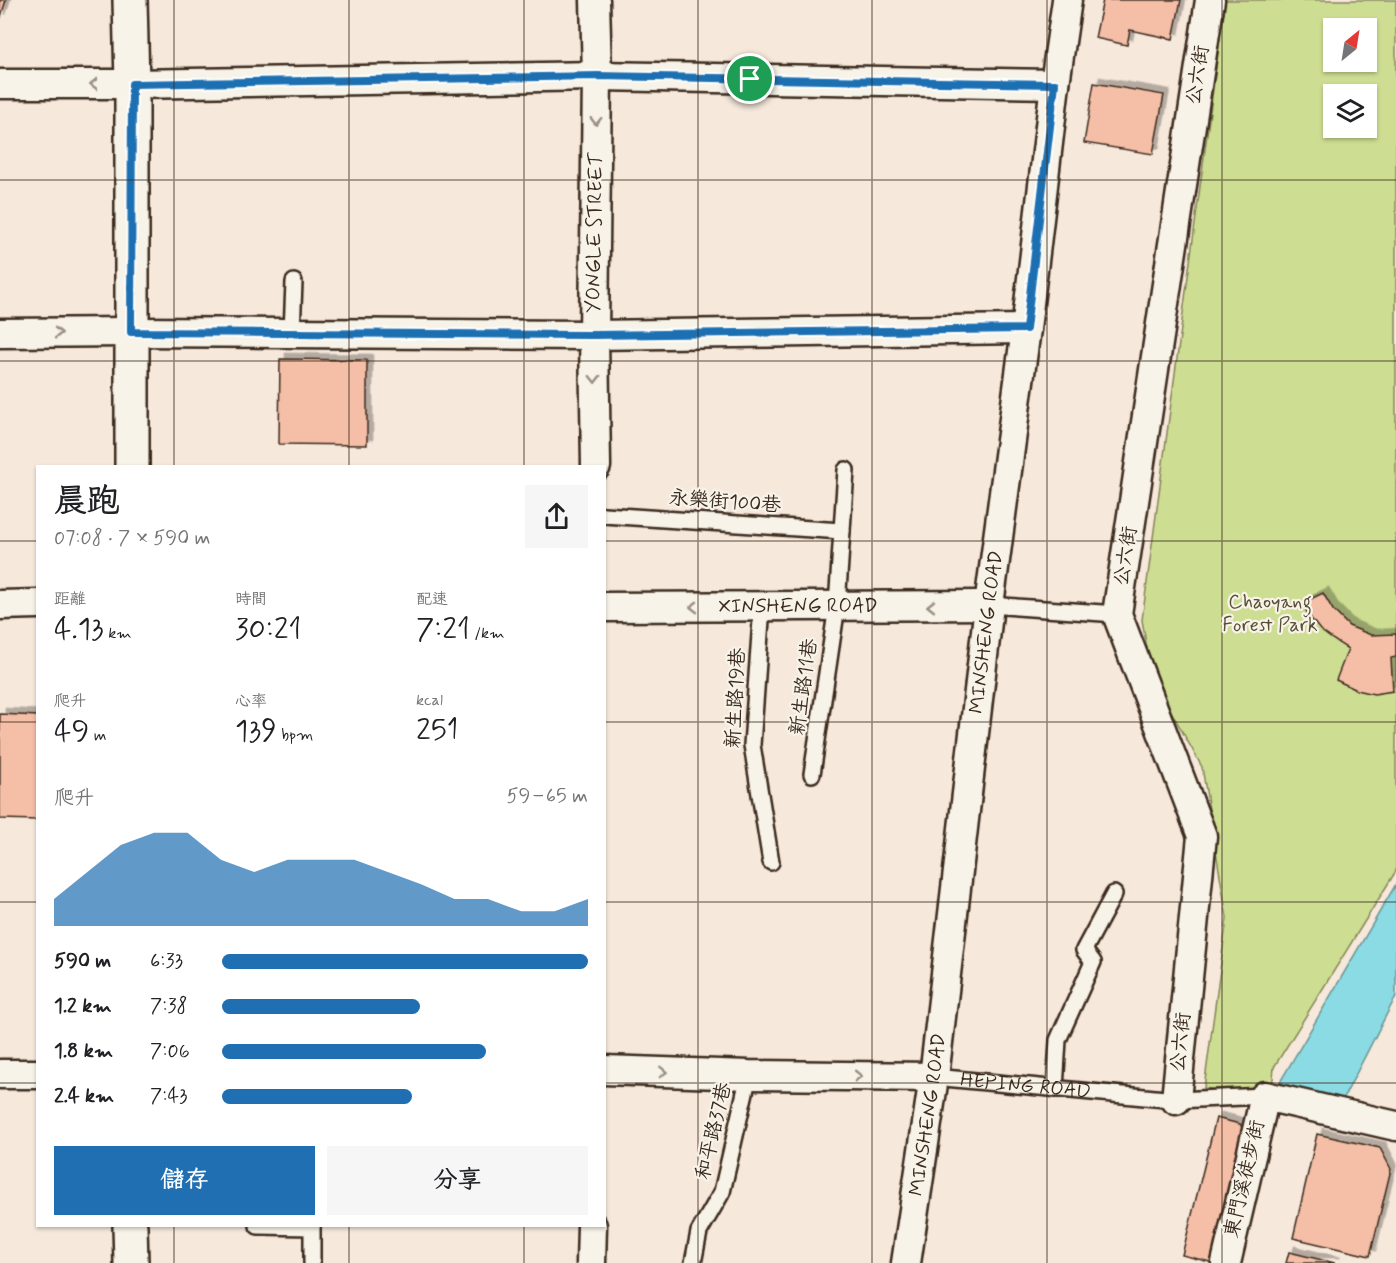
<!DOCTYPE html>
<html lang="zh-TW">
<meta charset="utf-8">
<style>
body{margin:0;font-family:Mynerve,"LXGW WenKai TC",sans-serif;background:#f6f6f6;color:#202124;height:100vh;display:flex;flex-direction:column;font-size:22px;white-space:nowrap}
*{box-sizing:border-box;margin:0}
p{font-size:20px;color:#757577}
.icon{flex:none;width:33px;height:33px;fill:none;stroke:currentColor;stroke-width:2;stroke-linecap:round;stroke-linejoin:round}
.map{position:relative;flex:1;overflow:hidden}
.drawer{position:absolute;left:36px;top:465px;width:570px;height:762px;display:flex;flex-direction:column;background:#fff;border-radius:0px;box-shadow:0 2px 4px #0004}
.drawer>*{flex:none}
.needle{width:39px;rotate:30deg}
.fabs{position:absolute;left:1323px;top:18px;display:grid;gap:12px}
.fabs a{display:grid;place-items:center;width:54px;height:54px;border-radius:0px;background:#fff;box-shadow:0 2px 4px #0004;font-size:30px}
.pin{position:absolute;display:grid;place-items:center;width:51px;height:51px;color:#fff;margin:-26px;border:3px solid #fff;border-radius:50%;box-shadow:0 2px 6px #0007}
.round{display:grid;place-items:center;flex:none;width:63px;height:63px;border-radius:0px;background:#f6f6f6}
.headline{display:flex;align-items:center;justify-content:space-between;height:102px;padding:0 18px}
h1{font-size:33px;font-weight:600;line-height:45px}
.stats{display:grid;grid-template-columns:repeat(3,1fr);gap:9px;height:102px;padding:6px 18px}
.stats div{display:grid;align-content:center}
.stats b{font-size:30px;font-weight:600}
.stats small{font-size:16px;font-weight:400}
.stats p{font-size:16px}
.chart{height:168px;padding:12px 18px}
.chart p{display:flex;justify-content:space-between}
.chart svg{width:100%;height:108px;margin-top:6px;fill:#1f6fb2;opacity:.7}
.cta{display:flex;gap:12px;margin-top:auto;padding:12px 18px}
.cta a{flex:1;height:69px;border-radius:0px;background:#1f6fb2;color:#fff;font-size:24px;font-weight:600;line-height:69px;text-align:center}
.cta a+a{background:#f6f6f6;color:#202124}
ul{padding:0 18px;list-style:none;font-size:20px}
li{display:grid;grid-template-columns:96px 72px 1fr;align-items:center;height:45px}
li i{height:15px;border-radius:8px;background:#1f6fb2}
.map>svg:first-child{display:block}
</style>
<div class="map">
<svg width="1396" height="1263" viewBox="0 0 1396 1263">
<defs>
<filter id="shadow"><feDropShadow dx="5.5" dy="-5.5" stdDeviation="0" flood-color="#0004"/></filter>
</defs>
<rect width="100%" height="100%" fill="#f6e8db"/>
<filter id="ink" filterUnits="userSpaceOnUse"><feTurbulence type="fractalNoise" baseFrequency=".0167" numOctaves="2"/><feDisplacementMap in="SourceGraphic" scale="12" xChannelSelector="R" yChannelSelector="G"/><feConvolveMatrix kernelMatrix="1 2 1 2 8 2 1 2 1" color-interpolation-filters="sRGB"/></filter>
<g filter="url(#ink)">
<path fill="#cdde92" stroke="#848458" stroke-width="1.5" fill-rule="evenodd" d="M1225,0H1396V871L1274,1067L1271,1101L1204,1088L1227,918L1202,767L1152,677L1142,620ZM1334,28H1366V62H1334ZM1334,94H1366V128H1334Z"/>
<polygon fill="#8adbe3" stroke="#6a9494" stroke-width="1.5" points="1396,884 1396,996 1340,1105 1280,1082"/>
<g fill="#f4bea7" stroke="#3b2a1e" stroke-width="1.5" filter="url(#shadow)">
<polygon points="0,0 6,0 0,20"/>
<polygon points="1103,0 1181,0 1173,39 1130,30 1127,45 1095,38"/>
<polygon points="1094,83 1164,95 1153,154 1084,143"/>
<polygon points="280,359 367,360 367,445 279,444"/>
<polygon points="1323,593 1333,610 1349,626 1371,635 1396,634 1396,657 1391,658 1393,691 1374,694 1357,690 1336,680 1348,649 1332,639 1320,630 1309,616 1302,603"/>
<polygon points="0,714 38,716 38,820 0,819"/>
<polygon points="1216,1118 1240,1124 1249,1140 1214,1263 1182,1255"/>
<polygon points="1317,1134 1380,1148 1391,1169 1370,1256 1293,1238"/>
<polygon points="1289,1252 1335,1263 1286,1263"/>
</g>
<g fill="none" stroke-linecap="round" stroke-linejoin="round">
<defs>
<g id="lane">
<polyline points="292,333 294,282"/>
<polyline points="604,515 842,531"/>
<polyline points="989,605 1117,614"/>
<polyline points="762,606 752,745 771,862"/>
<polyline points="812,774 837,606 846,470"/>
<path id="s1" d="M934,1077L1176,1100L1265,1096"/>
<polyline points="1055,1089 1058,1040 1093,962 1084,950 1114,894"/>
<polyline points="258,1226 312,1227"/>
<polyline points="312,1263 312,1226"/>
<polyline points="693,1263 699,1232 722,1192 749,1075"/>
</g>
<g id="street">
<polyline points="595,0 597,76 594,335 596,466"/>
<polyline points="0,84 132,84 597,76 1055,84"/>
<polyline points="0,333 131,332 594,335 1026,329"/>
<polyline points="0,605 38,604"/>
<path id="s2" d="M604,607L989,605"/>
<polyline points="604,1070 749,1075 934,1077"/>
<polyline points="0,1074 38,1074"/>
<polyline points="1176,1100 1202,836 1117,614 1210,0"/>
<polyline points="591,1263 592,1226"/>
<path id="s3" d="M906,1263L934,1077L989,605L1026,329L1055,84L1067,0"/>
<polyline points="1226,1263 1265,1096 1396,1126"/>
</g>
<g id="secondary">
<polyline points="130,0 132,84 132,466"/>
<polyline points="130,1226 131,1263"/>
</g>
</defs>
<use href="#lane" stroke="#3b2a1e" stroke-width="20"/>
<use href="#street" stroke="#3b2a1e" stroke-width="33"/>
<use href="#secondary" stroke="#3b2a1e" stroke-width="38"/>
<use href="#lane" stroke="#f7f3e8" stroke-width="15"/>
<use href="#street" stroke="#f7f3e8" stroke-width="28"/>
<use href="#secondary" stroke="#f7f3e8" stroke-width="33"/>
</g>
<defs><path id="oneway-chevron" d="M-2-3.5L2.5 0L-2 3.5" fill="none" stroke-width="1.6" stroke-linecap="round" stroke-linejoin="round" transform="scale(1.5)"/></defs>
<g stroke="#998e83">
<use href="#oneway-chevron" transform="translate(94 84) rotate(180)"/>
<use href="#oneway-chevron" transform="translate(596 121) rotate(91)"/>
<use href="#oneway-chevron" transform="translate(58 333)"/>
<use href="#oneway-chevron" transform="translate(595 379) rotate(89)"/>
<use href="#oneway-chevron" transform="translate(931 606) rotate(180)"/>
<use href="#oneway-chevron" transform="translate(694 607) rotate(180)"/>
<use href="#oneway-chevron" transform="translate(663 1072) rotate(2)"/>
<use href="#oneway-chevron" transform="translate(858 1076) rotate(1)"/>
</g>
</g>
<g fill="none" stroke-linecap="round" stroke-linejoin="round" filter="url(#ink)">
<defs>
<polygon id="route" points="597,76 1055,84 1026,329 594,335 131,332 132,84"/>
</defs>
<use href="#route" stroke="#fff" stroke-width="12"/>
<use href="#route" stroke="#1f6fb2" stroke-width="8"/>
</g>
<path fill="none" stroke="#3b2a1e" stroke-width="1.5" stroke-opacity="0.55" d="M174,0V466M349,0V466M524,0V466M698,0V1263M872,0V1263M1047,0V1263M1222,0V1263M0,180H1396M0,361H1396M0,541H38M604,541H1396M0,722H38M604,722H1396M0,902H38M604,902H1396M0,1083H38M604,1083H1396M174,1226V1263M349,1226V1263M524,1226V1263"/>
<g text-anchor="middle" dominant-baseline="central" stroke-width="4.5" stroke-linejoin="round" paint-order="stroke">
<g font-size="20" fill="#3b2a1e" stroke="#f7f3e8">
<text transform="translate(1198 75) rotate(-81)">公六街</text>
<text transform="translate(595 233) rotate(-89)">YONGLE STREET</text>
<text transform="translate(725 502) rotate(4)">永樂街100巷</text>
<text transform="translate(1126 556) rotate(-81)">公六街</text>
<text stroke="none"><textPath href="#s2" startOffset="194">XINSHENG ROAD</textPath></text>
<text stroke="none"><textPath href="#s3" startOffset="636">MINSHENG ROAD</textPath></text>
<text transform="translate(804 687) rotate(-82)">新生路11巷</text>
<text transform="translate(736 698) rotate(-87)">新生路19巷</text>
<text transform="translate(1181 1042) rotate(-84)">公六街</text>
<text stroke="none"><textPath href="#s1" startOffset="92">HEPING ROAD</textPath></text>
<text stroke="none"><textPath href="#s3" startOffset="150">MINSHENG ROAD</textPath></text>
<text transform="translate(714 1131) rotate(-77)">和平路37巷</text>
<text transform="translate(1245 1179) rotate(-77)">東門溪徒步街</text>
</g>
<g font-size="20" fill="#584e35" stroke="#f7f3e8">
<text x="1270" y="602">Chaoyang<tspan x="1270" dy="23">Forest Park</tspan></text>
</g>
</g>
</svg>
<div class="fabs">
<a><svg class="needle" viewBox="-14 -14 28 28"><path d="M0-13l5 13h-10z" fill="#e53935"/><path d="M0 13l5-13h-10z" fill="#757577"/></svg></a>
<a><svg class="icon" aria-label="layers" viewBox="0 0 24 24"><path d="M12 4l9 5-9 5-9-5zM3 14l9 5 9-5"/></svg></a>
</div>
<div class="pin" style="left:750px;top:79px;background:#1e9e55"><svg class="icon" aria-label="arrive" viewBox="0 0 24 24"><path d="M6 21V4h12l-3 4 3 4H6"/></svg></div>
<section class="drawer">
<div class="headline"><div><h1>晨跑</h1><p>07:08 · 7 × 590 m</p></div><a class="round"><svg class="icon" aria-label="share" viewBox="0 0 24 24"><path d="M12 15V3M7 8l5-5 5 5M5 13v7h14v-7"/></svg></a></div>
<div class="stats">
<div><p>距離</p><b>4.13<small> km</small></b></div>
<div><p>時間</p><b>30:21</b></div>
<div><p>配速</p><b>7:21<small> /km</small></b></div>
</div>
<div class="stats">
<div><p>爬升</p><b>49<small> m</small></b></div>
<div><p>心率</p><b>139<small> bpm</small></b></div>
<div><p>kcal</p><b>251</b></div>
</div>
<div class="chart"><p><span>爬升</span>59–65 m</p>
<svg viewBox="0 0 160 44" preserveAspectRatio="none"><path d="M0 44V33L10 22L20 11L30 6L40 6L50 17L60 22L70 17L80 17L90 17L100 22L110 27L120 33L130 33L140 38L150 38L160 33V44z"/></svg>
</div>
<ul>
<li><b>590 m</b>6:33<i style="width:100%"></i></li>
<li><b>1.2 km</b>7:38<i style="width:54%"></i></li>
<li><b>1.8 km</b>7:06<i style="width:72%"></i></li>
<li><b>2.4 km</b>7:43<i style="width:52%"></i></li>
</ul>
<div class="cta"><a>儲存</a><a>分享</a></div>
</section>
</div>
